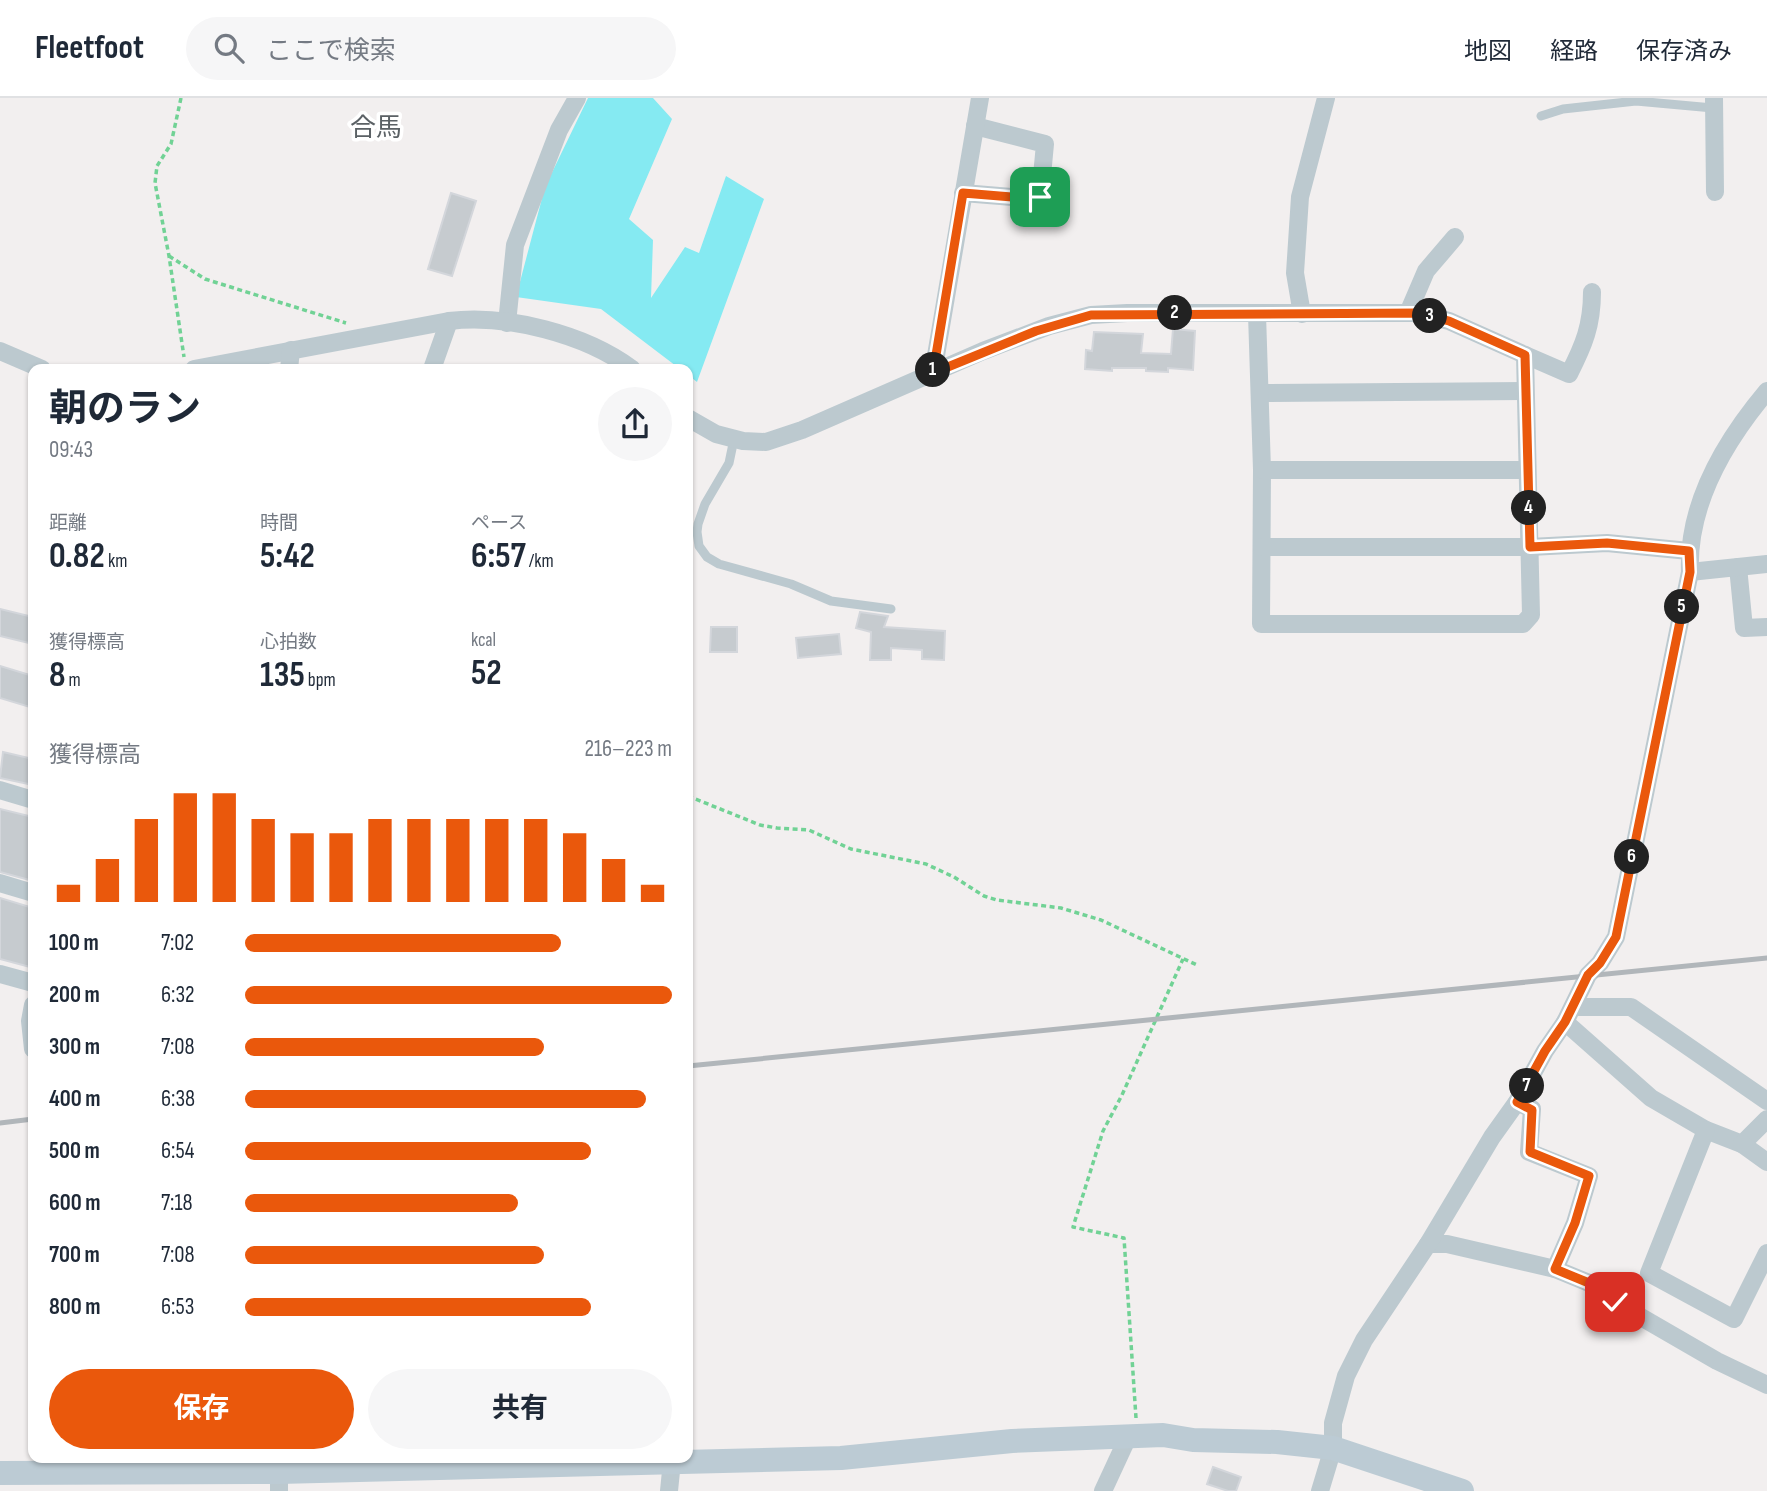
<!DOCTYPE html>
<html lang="ja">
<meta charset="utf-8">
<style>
body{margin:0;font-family:"Sofia Sans Condensed","Noto Sans JP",sans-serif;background:#f6f6f7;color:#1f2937;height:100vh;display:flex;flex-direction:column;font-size:26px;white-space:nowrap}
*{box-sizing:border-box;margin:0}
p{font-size:23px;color:#747a83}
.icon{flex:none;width:38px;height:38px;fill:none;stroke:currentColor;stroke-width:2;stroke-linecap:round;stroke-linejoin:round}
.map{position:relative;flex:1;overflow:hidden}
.drawer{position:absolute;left:28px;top:266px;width:665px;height:1099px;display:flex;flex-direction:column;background:#fff;border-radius:14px;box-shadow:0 2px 5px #0004}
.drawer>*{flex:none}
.pin{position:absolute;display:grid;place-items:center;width:60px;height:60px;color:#fff;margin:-30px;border-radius:14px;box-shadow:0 4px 10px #0006}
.km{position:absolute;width:35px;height:35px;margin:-18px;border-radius:50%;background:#222;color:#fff;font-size:19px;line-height:35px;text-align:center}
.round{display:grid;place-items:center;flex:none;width:74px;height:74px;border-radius:37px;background:#f6f6f7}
.headline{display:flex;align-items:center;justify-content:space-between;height:119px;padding:0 21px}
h1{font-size:38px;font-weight:700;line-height:52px}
.figures{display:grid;grid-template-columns:repeat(3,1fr);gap:10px;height:119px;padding:7px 21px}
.figures div{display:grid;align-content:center}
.figures b{font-size:35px;font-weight:700}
.figures small{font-size:19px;font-weight:400}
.figures p{font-size:19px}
.chart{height:196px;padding:14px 21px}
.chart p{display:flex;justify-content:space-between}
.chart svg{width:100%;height:126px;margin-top:7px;stroke:#ea580c;stroke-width:6}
.primary-button{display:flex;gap:14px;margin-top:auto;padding:14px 21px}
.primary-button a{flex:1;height:80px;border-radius:42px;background:#ea580c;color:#fff;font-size:28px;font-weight:700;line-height:80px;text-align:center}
.primary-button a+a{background:#f6f6f7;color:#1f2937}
ul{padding:0 21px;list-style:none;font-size:23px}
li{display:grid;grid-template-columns:112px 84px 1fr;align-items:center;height:52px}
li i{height:18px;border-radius:9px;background:#ea580c}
header{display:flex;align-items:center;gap:42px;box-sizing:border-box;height:98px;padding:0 35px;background:#fff;border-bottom:2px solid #e0e1e3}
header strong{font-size:33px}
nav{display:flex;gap:38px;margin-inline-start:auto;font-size:24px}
.search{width:490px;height:63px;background:#f6f6f7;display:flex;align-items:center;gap:18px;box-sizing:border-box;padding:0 24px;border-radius:38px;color:#747a83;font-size:26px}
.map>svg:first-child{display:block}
</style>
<header>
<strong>Fleetfoot</strong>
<div class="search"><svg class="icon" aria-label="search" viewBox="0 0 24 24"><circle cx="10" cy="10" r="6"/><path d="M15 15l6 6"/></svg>ここで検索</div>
<nav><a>地図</a><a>経路</a><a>保存済み</a></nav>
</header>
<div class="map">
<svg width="1767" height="1393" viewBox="0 0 1767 1393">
<rect width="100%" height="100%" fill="#f2efef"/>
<polygon fill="#85eaf2" points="588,0 653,0 672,21 629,121 653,142 651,200 685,149 699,155 726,78 764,101 697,284 688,277 688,271 680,271 601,211 516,199 545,89"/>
<g fill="#c6cbcf" stroke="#d3d6db" stroke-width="2">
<polygon points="451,95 476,103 452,178 428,171"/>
<polygon points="1173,231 1195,233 1193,272 1168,270 1168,274 1146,273 1146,270 1112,270 1112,273 1085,271 1086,252 1092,253 1094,234 1143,236 1141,255 1171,256"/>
<polygon points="0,511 33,519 33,546 0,538"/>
<polygon points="860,514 888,518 884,529 945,533 944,562 922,561 922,552 891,550 891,562 870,562 871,534 856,530"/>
<polygon points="711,529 737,529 737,554 710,554"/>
<polygon points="839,536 841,556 798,560 796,540"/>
<polygon points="0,568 33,578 33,610 0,600"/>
<polygon points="3,654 33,661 33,687 0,680"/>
<polygon points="0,711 33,719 33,783 0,774"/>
<polygon points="0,800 33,810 33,856 30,869 0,861"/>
<polygon points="1213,1369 1241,1379 1236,1393 1228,1393 1207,1386"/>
</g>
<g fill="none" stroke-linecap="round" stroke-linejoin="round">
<g stroke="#71d295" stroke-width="3.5" stroke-dasharray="5 3.5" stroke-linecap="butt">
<polyline points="181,0 171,46 157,68 155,85 169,158 184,259"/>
<polyline points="169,158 205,181 346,225"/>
<polyline points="688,698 760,727 777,730 809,732 851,751 926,766 954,779 984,798 997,802 1061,810 1101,822 1197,867"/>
<polyline points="1136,1320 1124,1140 1073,1129 1103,1033 1122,997 1183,861"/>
</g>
<g stroke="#bcc9cf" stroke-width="9">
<polyline points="1541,18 1563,11 1636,3 1713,10"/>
<polyline points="734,341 729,365 705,406 698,426 697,434 699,448 707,459 719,466 791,486 831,503 891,511"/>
</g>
<g stroke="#bcc9cf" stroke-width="18">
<polyline points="1714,0 1715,94"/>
<polyline points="963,95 1035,101 1040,99 1045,46 975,28"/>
<polyline points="1408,215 1426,173 1455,139"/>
<polyline points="1302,216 1295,175 1300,99 1326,0"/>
<polyline points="507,225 515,147 559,32 577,0"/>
<polyline points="0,253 42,271"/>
<path d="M1525,257L1569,276C1584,247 1592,227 1592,194"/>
<path d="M194,271L449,223C507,216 585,236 632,271"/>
<polyline points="289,271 291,252"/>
<polyline points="432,271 449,223"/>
<polyline points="933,275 980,0"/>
<polyline points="1260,295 1525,293"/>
<polyline points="688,320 716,336 743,343 766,344 802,332 983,253 1049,228 1091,217 1127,215 1418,215 1449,223 1525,257 1531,517 1523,526 1261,526 1262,372 1257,216"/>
<polyline points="1262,372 1527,372"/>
<polyline points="1262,449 1530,449 1607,445 1689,453"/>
<polyline points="1738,469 1744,530 1767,529"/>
<polyline points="1690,474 1767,466"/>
<polyline points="0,692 33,702"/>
<polyline points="0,785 33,795"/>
<polyline points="0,876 33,885"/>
<polyline points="33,907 30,923 33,951"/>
<polyline points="1573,909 1631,909 1767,1003"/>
<polyline points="1565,924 1651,1000 1706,1032 1742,1046 1767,1021"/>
<polyline points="1517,1004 1532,1011 1529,1054 1589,1078 1575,1125 1555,1171"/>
<polyline points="1706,1032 1649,1175 1734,1221 1767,1155"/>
<polyline points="1742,1046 1767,1064"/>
<polyline points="1428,1146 1447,1146 1555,1171 1589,1185 1615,1204 1717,1263 1767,1287"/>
<polyline points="279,1393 279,1374"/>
<polyline points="669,1393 672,1363"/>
<polyline points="1103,1393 1128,1339"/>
<path d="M1320,1393L1333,1350V1325L1346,1278L1364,1242L1428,1146L1492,1039L1517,1004L1545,953L1565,924L1588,877L1600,865L1616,839L1690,474C1687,406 1725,343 1767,293"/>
</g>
<polyline stroke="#bccbd4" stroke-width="24" points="0,1375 279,1374 841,1360 1012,1343 1163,1337 1193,1342 1277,1344 1333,1350 1462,1393"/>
<g stroke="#b1b6ba" stroke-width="5">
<polyline points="688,968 1767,860"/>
<polyline points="0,1025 33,1021"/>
</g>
</g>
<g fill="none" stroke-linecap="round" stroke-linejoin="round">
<defs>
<polyline id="route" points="1040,99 1035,101 963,95 933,275 1036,233 1091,217 1418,215 1449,223 1525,257 1530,449 1607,445 1689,453 1690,474 1616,839 1600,865 1588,877 1565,924 1545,953 1517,1004 1532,1012 1530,1054 1589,1078 1575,1125 1555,1171 1589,1185 1615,1204"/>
</defs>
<use href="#route" stroke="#fff" stroke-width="14"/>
<use href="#route" stroke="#ea580c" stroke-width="9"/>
</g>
<g text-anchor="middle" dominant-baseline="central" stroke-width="7" stroke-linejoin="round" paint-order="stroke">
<g font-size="26" fill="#5b6165" stroke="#fff">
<text x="376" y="30">合馬</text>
</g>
</g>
</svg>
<div class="pin" style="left:1040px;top:99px;background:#1e9e55"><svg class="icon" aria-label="arrive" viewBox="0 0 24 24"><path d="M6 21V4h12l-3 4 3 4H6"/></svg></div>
<div class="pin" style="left:1615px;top:1204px;background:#d93025"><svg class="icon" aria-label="check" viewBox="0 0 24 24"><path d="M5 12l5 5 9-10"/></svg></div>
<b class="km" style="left:933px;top:272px">1</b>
<b class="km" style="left:1175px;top:215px">2</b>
<b class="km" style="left:1430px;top:218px">3</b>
<b class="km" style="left:1529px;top:410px">4</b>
<b class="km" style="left:1682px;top:509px">5</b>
<b class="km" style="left:1632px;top:759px">6</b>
<b class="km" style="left:1527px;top:988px">7</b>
<section class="drawer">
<div class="headline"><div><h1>朝のラン</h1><p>09:43</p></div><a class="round"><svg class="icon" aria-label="share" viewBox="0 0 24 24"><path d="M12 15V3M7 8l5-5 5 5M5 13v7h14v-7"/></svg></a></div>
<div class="figures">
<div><p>距離</p><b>0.82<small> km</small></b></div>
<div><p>時間</p><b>5:42</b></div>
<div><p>ペース</p><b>6:57<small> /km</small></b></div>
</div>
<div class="figures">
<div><p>獲得標高</p><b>8<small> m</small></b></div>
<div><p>心拍数</p><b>135<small> bpm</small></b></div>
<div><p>kcal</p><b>52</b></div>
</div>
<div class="chart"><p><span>獲得標高</span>216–223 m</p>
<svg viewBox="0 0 160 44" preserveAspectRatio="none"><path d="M5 44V38M15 44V29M25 44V15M35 44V6M45 44V6M55 44V15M65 44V20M75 44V20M85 44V15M95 44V15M105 44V15M115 44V15M125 44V15M135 44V20M145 44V29M155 44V38"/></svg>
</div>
<ul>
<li><b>100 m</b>7:02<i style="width:74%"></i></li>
<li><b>200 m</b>6:32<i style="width:100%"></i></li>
<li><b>300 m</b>7:08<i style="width:70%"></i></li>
<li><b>400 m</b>6:38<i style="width:94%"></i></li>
<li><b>500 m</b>6:54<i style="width:81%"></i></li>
<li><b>600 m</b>7:18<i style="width:64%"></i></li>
<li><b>700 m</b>7:08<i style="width:70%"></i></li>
<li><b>800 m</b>6:53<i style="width:81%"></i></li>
</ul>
<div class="primary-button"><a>保存</a><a>共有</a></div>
</section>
</div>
